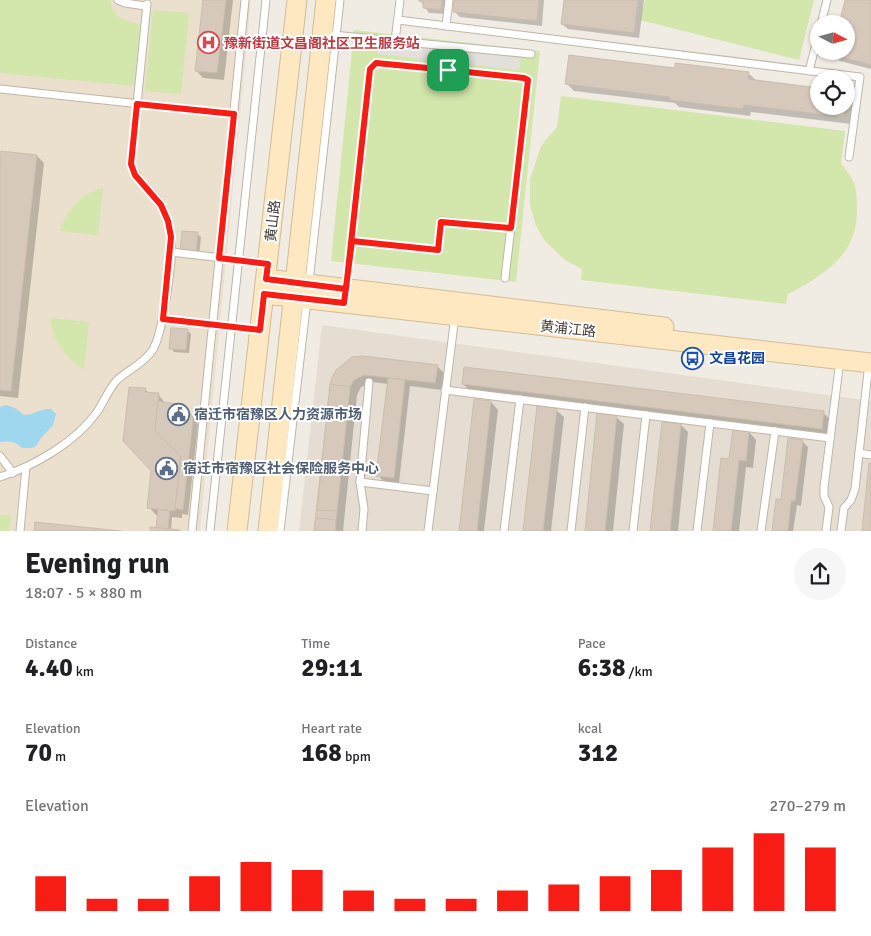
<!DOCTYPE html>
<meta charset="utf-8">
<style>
body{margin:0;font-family:Signika,"Noto Sans SC",sans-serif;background:#f6f6f6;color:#202124;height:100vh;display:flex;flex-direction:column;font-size:19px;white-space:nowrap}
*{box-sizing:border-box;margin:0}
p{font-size:16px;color:#757577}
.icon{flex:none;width:28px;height:28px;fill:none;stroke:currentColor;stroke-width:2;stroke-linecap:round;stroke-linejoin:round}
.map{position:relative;height:531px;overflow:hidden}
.drawer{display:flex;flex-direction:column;background:#fff;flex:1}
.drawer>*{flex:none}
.needle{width:32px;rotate:96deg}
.controls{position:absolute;left:810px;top:15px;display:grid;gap:10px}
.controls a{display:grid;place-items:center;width:45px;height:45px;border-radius:50%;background:#fff;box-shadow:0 1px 4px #0004;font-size:25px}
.pin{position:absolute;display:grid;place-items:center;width:42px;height:42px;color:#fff;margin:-21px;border-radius:10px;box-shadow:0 2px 8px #0006}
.round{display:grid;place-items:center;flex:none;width:52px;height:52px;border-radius:26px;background:#f6f6f6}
.head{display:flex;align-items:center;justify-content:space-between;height:85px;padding:0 25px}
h1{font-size:28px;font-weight:700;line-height:38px}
.metrics{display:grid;grid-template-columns:repeat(3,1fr);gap:8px;height:85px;padding:5px 25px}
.metrics div{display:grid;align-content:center}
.metrics b{font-size:25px;font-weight:700}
.metrics small{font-size:14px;font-weight:400}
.metrics p{font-size:14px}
.chart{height:140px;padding:10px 25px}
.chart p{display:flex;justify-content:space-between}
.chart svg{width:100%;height:90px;margin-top:5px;stroke:#f71d15;stroke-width:6}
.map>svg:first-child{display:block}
</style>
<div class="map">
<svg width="871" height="531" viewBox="0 0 871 531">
<rect width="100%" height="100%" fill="#f1ece3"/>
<polygon fill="#e5ddd1" points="322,325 871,401 871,531 299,531"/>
<polygon fill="#ebdfcd" points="0,0 251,0 200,531 0,531"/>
<g fill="#d3e6ac">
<path d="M0,0H110C113,18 124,21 140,24L134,86L0,73Z"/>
<polygon points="645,0 814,0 799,60 640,20"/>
<polygon points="153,10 189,13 181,94 145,91"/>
<polygon points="354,30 540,51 516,282 331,261"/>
<path d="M561,96L845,131L841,163C855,181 857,186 857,209C858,255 824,275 788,294L786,304L581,280L582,269L565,260L545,241L536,226L530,205V179L541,146L557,127Z"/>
<path d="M103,188L98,235L60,231C65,211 83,192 103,188Z"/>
<path d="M50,318L89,322L84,369C66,360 52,338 50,318Z"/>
<polygon points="0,515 11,516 9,531 0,531"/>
</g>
<polygon fill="#e2dfdc" points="378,43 521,58 520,70 377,54"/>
<path fill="#9fd7ee" d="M6,405L15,408L24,415C33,415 41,408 51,409L56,414L53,425L41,438L36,446L32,448H22C16,441 8,441 0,442V407Z"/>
<g fill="#0003">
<polygon points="204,0 233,0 224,80 203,78 196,70"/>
<polygon points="420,0 447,0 446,14 429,13"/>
<polygon points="456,0 544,0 542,26 460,17 454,11"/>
<polygon points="565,0 644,0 639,38 568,29 562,24"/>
<polygon points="847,0 871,0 871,69 840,61 832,53 846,51"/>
<polygon points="676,69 748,73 756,80 819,106 846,106 846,92 854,99 851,124 751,112 750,116 679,107 675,103 574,91 567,84"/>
<polygon points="2,152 37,156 44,163 18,398 0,396 0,175"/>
<polygon points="197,234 201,237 199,256 185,254"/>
<polygon points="188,331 191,334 189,353 174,352 171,348"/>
<polygon points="437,366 444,373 442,390 410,386 399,483 383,481 378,475 388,384 372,382 361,387 357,395 343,531 316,531 337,371"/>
<polygon points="463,384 823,413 831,420 829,435 470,391"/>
<polygon points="145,389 149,393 158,394 165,403 186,408 192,415 198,425 188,515 182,514 182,518 172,517 171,531 157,529 159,515 156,515 149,507 152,471 124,440"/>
<polygon points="491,402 498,410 484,531 461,531"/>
<polygon points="556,410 564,417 551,531 524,531"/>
<polygon points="616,417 624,424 613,531 587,531"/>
<polygon points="681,425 688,432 678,531 652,531"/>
<polygon points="749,432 756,440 753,468 746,467 739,531 714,531 730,460"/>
<polygon points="802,441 808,447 801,506 797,505 793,531 773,531"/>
</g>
<g fill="#d6c9bc" stroke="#cdbdac">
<polygon points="203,0 226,0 217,73 195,71"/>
<polygon points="419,0 442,0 441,10 423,8 423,2 419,1"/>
<polygon points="454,0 539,0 537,21 453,12"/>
<polygon points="564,0 638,0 634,33 561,24"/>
<polygon points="845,0 871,0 871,65 831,54 831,51 846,51 846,24 839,24"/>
<polygon points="569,55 675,68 675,63 749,72 748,79 819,88 819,106 845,106 844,117 744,105 743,109 670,100 670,97 565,84"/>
<polygon points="1,151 37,155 11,391 0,390 0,163"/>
<polygon points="182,231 198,232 196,253 180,251"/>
<polygon points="171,328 188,329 186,350 169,349"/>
<polygon points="363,356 438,365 435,383 364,375 354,380 350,387 335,531 314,531 331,380 336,370 352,357"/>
<polygon points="464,367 824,411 822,429 462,384"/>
<polygon points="388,378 405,380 394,478 376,476"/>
<polygon points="330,384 350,387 337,511 317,510"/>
<polygon points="129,387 146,388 145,392 159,393 155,432 181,456 175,511 147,508 151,471 123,441"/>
<polygon points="474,399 491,401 477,531 459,531"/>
<polygon points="158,401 182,405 187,408 193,419 183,510 175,508 181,456 155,432"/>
<polygon points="537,406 557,408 543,531 523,531"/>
<polygon points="597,413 617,415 605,531 585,531"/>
<polygon points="662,422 681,424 670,531 650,531"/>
<polygon points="733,429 749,431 746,461 739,460 731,531 713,531 721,458 729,459"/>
<polygon points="788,438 803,440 795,501 791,501 788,531 772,531 776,499 781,499"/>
<polygon points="869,463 871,463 871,531 862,531"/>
<polygon points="158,509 170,511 168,529 156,528"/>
<polygon points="316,518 336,520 335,531 314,531"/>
<polygon points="35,522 121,531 34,531"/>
<polygon points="150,527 180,530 180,531 150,531"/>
</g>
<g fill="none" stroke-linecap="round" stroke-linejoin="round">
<defs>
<g id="lane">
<polyline points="118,0 125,3 146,6"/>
<polyline points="398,20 860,77 849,157"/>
<polyline points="821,24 827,0"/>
<polyline points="446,26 449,0"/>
<polyline points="333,35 531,54"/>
<polyline points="395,41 400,0"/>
<polyline points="809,71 819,32"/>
<polyline points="0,89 234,114"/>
<polyline points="352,241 438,250 441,221 511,228"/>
<polyline points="171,252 265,263"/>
<polyline points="309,282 340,0"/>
<polyline points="346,288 370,69 376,63 524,78 528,80 505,278"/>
<polyline points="163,319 260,330"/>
<polyline points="445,390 830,438"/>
<polyline points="859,453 871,455"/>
<polyline points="0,456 13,473"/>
<path d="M0,477C34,466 76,442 97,412C104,402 108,390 117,380C128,370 143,364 152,351C163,335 174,255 171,236C169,225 166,212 160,203C150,189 137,181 131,164L147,4"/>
<polyline points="360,482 433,491"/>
<polyline points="20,531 26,467"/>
<polyline points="192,531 245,0"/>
<polyline points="210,531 266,0"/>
<polyline points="280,531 307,300"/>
<polyline points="362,531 364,509 360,482 369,382"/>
<polyline points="428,531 455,316"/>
<polyline points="504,531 520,399"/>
<polyline points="571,531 585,407"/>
<polyline points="633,531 646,415"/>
<polyline points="697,531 710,423"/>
<polyline points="761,531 775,431"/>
<polyline points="826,531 829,507 824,496 824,487 840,360"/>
<polyline points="841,531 844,508 851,500 855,489 869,363"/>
</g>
<g id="secondary">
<polyline points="266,279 664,327"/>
<polyline points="265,294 871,363"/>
<polyline points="237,531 297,0"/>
<polyline points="268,531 326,0"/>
</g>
</defs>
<use href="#lane" stroke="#c0b5a9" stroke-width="9"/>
<use href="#secondary" stroke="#d4bc95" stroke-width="21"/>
<use href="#lane" stroke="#fff" stroke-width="7"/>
<use href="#secondary" stroke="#fee8c1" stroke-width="19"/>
</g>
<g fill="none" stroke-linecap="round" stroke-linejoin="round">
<defs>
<polyline id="route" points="448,70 376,63 370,69 346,289 266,279 268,264 219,258 234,114 137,104 131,164 135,175 161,205 168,221 171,237 163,319 260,330 264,294 344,303 352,241 438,250 441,222 511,228 528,80 524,78 448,70"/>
</defs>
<use href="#route" stroke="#fff" stroke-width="10"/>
<use href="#route" stroke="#f71d15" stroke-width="6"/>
</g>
<defs>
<symbol id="hospital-ring" viewBox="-11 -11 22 22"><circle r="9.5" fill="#fff" stroke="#e0444e" stroke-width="1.5"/><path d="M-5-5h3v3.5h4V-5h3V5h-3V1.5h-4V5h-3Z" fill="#e0444e"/></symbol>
<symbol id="bus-ring" viewBox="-11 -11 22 22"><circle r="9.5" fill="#fff" stroke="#1a4fb4" stroke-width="1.5"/><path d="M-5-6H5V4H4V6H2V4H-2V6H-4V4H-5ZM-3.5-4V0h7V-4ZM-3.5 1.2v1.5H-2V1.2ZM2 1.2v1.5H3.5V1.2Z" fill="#1a4fb4"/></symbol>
<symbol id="civic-ring" viewBox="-11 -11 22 22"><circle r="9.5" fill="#fff" stroke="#5c6f8a" stroke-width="1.5"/><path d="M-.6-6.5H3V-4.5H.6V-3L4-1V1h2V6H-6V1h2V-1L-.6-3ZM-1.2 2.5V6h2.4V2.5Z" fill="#5c6f8a"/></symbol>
</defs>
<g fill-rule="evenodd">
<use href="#hospital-ring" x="196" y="30" width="25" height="25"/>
<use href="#bus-ring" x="680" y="346" width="25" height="25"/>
<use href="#civic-ring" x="166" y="402" width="25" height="25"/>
<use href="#civic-ring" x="154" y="456" width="25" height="25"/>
</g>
<g text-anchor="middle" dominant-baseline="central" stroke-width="4" stroke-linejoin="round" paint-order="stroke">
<g font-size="14" font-weight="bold" fill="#be3a42" stroke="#fff" text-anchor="start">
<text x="224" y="43">豫新街道文昌阁社区卫生服务站</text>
</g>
<g font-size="14" fill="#433b34" stroke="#fff">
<text transform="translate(273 221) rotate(-84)">黄山路</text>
<text transform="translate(568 329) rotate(6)">黄浦江路</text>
</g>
<g font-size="14" font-weight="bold" fill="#164399" stroke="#fff" text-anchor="start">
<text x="709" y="358">文昌花园</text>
</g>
<g font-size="14" font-weight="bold" fill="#4e5e75" stroke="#fff" text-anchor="start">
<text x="194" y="414">宿迁市宿豫区人力资源市场</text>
<text x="183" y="468">宿迁市宿豫区社会保险服务中心</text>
</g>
</g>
</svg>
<div class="controls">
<a><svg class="needle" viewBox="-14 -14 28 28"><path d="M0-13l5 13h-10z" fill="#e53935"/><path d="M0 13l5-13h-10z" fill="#757577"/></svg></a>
<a><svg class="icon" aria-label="locate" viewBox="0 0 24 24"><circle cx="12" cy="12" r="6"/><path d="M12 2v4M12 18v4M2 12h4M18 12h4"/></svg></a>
</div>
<div class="pin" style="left:448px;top:70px;background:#1e9e55"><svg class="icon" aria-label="arrive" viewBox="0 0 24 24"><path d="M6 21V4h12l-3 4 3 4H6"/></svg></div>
</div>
<section class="drawer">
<div class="head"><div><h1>Evening run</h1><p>18:07 · 5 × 880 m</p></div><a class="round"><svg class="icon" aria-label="share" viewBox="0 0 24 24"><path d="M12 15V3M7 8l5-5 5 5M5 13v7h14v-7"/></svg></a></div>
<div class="metrics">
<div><p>Distance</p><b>4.40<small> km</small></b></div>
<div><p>Time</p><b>29:11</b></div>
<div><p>Pace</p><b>6:38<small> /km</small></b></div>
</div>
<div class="metrics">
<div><p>Elevation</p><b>70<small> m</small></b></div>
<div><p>Heart rate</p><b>168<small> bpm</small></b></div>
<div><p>kcal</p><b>312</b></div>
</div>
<div class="chart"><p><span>Elevation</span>270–279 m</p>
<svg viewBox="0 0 160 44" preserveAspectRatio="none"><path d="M5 44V27M15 44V38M25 44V38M35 44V27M45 44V20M55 44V24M65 44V34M75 44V38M85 44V38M95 44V34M105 44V31M115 44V27M125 44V24M135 44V13M145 44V6M155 44V13"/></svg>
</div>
</section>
